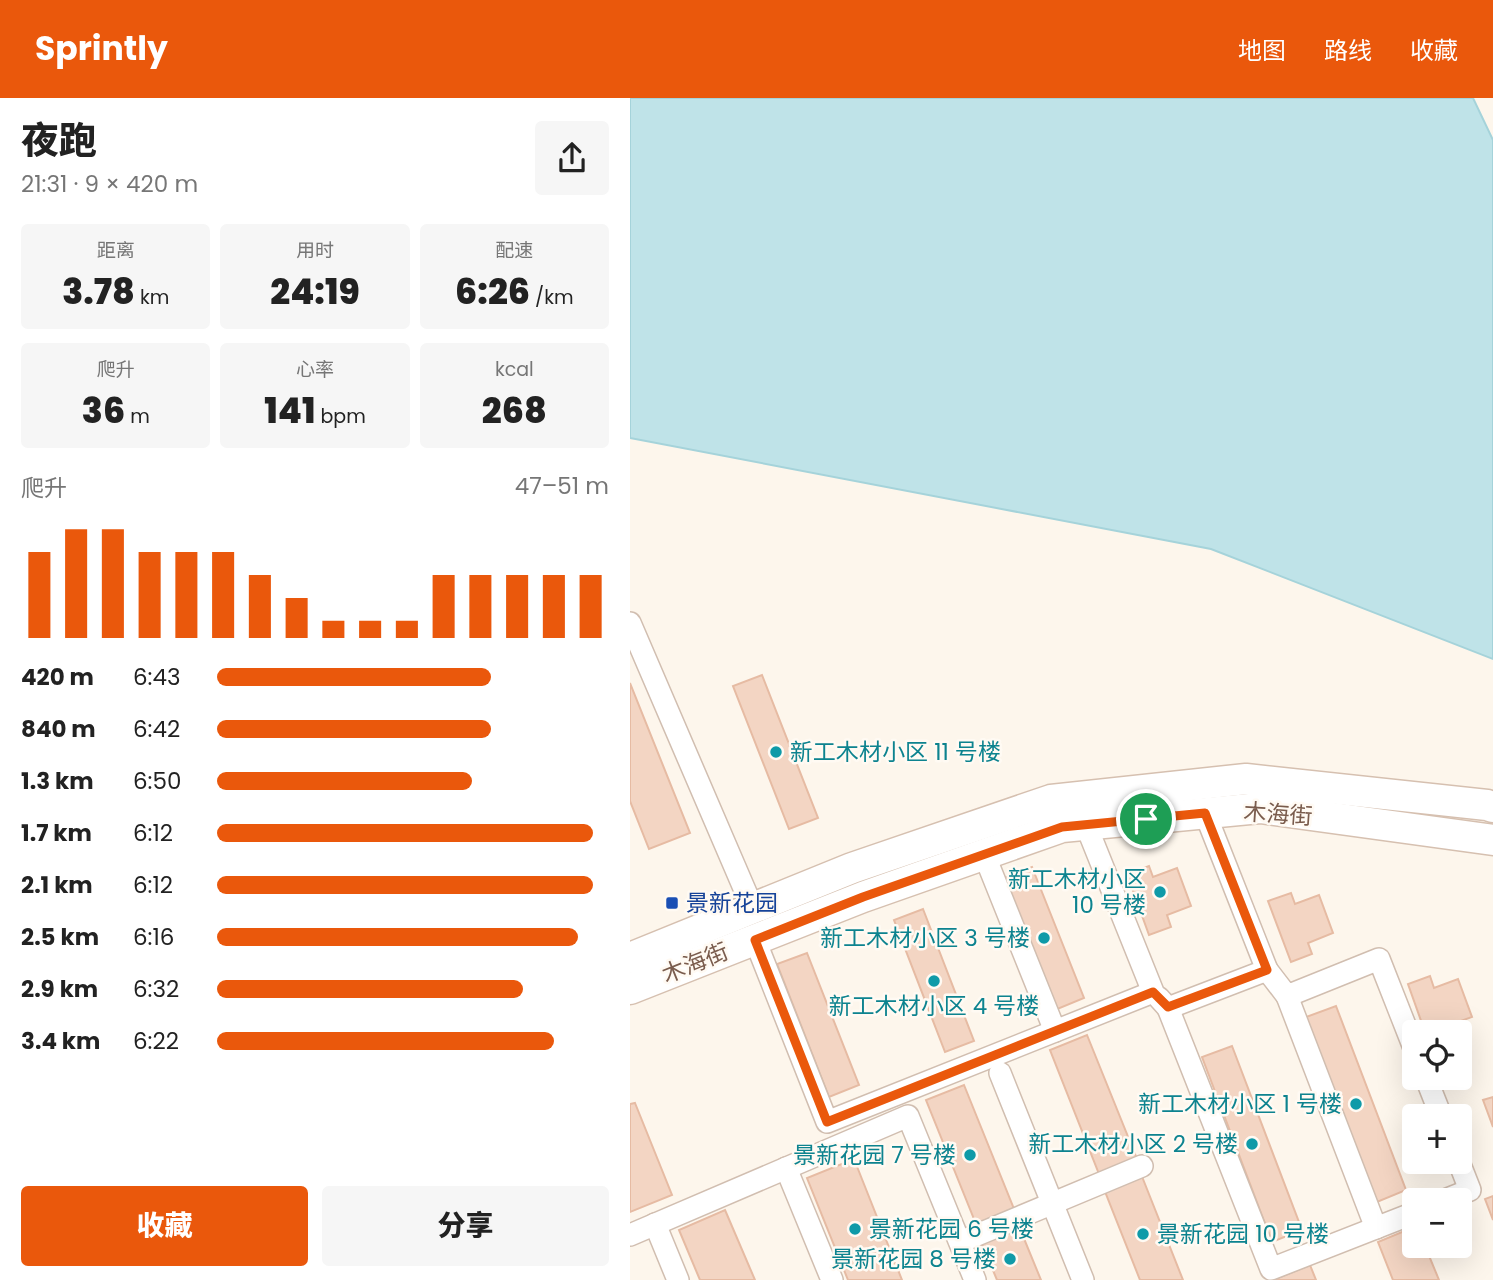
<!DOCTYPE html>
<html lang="zh">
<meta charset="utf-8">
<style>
body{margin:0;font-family:Poppins,"Noto Sans SC",sans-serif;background:#f6f6f6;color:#222;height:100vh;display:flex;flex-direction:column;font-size:26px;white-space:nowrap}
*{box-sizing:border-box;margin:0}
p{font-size:23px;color:#767676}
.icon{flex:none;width:38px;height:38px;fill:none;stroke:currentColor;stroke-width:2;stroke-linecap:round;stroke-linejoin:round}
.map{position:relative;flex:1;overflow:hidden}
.details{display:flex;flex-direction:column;background:#fff;width:630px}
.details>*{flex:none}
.tools{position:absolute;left:772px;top:922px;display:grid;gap:14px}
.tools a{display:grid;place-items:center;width:70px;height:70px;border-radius:7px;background:#fff;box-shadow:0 7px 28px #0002;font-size:35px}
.pin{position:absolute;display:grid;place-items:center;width:60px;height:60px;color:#fff;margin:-30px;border:4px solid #fff;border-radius:50%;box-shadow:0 2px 7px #0007}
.round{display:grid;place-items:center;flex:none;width:74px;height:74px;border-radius:7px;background:#f6f6f6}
.headline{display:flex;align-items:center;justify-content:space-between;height:119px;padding:0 21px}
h1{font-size:38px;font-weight:800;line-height:52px}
.metrics{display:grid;grid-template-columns:repeat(3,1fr);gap:10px;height:119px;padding:7px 21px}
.metrics div{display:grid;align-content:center;border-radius:7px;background:#f6f6f6;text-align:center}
.metrics b{font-size:35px;font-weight:800}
.metrics small{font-size:19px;font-weight:400}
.metrics p{font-size:19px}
.chart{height:196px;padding:14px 21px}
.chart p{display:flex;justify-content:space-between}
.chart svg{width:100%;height:126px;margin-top:7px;stroke:#ea580c;stroke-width:6}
.primary-button{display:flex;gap:14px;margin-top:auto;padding:14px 21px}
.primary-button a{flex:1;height:80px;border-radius:7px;background:#ea580c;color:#fff;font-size:28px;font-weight:800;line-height:80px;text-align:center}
.primary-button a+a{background:#f6f6f6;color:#222}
ul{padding:0 21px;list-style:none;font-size:23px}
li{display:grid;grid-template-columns:112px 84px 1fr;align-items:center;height:52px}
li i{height:18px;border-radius:9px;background:#ea580c}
header{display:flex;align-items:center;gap:42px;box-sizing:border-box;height:98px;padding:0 35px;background:#ea580c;color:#fff}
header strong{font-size:33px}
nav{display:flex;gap:38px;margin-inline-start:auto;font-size:24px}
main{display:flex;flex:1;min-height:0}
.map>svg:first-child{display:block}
</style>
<header>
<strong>Sprintly</strong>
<nav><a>地图</a><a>路线</a><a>收藏</a></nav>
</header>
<main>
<section class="details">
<div class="headline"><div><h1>夜跑</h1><p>21:31 · 9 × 420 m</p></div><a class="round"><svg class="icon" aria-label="share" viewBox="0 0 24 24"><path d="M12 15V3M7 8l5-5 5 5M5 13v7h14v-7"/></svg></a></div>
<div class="metrics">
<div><p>距离</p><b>3.78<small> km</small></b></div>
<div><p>用时</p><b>24:19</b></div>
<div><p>配速</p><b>6:26<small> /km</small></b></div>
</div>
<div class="metrics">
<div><p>爬升</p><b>36<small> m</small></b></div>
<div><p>心率</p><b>141<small> bpm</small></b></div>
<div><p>kcal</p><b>268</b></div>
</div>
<div class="chart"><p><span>爬升</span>47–51 m</p>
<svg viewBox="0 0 160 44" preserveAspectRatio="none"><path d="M5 44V14M15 44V6M25 44V6M35 44V14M45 44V14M55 44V14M65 44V22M75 44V30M85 44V38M95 44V38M105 44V38M115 44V22M125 44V22M135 44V22M145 44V22M155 44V22"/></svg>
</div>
<ul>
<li><b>420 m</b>6:43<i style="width:70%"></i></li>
<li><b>840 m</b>6:42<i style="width:70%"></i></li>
<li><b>1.3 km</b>6:50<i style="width:65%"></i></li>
<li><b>1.7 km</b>6:12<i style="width:96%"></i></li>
<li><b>2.1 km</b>6:12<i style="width:96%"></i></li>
<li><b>2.5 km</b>6:16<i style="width:92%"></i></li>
<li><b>2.9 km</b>6:32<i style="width:78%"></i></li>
<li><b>3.4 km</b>6:22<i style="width:86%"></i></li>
</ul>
<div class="primary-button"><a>收藏</a><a>分享</a></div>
</section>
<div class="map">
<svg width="863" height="1182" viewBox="0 0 863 1182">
<rect width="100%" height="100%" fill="#fdf6ec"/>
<polygon fill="#bfe3e8" stroke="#a5d3da" stroke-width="2" points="0,0 843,0 863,42 863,561 581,451 0,340"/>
<g fill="#f3d5c3" stroke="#e6bba3" stroke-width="2">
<polygon points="132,577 188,720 159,731 103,588"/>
<polygon points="0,585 60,735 19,751 0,703"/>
<polygon points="519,768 523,779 547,770 561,808 537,817 541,829 519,837 497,776"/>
<polygon points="402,769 454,900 425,912 374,780"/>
<polygon points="661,795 665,806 689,797 703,835 678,845 682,856 661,864 638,803"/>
<polygon points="293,811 344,943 315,954 264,822"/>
<polygon points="177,855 229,987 199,999 147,866"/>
<polygon points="800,878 804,890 828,881 842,919 817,928 820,934 795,934 778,886"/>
<polygon points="706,908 776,1092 747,1104 676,919"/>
<polygon points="457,937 507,1061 469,1076 420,952"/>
<polygon points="602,948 672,1132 642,1144 572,959"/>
<polygon points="334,987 384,1111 346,1126 296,1002"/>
<polygon points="863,999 863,1029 853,1002"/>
<polygon points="5,1005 42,1097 0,1114 0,1006"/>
<polygon points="224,1061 272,1182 218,1182 177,1080"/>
<polygon points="511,1076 553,1182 510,1182 474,1091"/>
<polygon points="863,1098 863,1122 855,1101"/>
<polygon points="95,1112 125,1182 70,1182 49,1132"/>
<polygon points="388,1126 411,1182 367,1182 350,1141"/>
<polygon points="784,1129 784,1148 795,1148 809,1182 763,1182 748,1144"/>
<polygon points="680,1167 686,1182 643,1182"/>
</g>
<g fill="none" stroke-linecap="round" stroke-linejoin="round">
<defs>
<g id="street">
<polyline points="0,525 123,811"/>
<polyline points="360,771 425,933"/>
<polyline points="125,842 197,1024 523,894 456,727"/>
<polyline points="637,872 657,898 749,861 784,950"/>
<polyline points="657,898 746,1130"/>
<polyline points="529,900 538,910 637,872 575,715"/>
<polyline points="538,910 641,1171 784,1115"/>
<polyline points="370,975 453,1182"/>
<polyline points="796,980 811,1018"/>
<polyline points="156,1070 202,1182"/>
<polyline points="815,1102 840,1092 829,1064"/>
<polyline points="25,1126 48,1182"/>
<polyline points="0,1137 278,1018 345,1182"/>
<polyline points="330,1144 512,1068"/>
</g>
<g id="secondary">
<polyline points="0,860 222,770 421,702 616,681 857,707 863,709"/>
<polyline points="0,891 233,799 432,729 630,710 863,742"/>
</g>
</defs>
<use href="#street" stroke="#d1beb0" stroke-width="24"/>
<use href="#secondary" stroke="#d6c0b0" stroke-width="33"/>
<use href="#street" stroke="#fff" stroke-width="21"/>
<use href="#secondary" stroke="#fff" stroke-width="30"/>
</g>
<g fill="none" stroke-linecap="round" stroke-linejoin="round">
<defs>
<polygon id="route" points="575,715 637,872 538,909 523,894 197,1024 125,842 233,799 432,729"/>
</defs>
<use href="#route" stroke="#fff" stroke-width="14"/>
<use href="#route" stroke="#ea580c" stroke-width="9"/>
</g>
<g fill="#0f9aa8" stroke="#fffaf3" stroke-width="2.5">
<circle cx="146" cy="654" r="7"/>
<circle cx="530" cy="794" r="7"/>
<circle cx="414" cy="840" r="7"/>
<circle cx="304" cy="883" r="7"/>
<circle cx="726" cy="1006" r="7"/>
<circle cx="622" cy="1046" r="7"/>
<circle cx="340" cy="1057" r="7"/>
<circle cx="225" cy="1131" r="7"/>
<circle cx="513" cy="1136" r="7"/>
<circle cx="380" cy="1161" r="7"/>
</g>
<rect fill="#1a4fb4" stroke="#fffaf3" stroke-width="2.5" x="35" y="798" width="14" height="14" rx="3.5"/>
<g text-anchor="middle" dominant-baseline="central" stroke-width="5" stroke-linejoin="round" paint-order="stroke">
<g font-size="23" fill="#0d838f" stroke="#fffaf3" text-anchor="end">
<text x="160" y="654" text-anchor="start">新工木材小区 11 号楼</text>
<text x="516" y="781">新工木材小区<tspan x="516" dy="26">10 号楼</tspan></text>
<text x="400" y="840">新工木材小区 3 号楼</text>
<text x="304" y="908" text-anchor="middle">新工木材小区 4 号楼</text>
<text x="712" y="1006">新工木材小区 1 号楼</text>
<text x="608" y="1046">新工木材小区 2 号楼</text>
<text x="326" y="1057">景新花园 7 号楼</text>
<text x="239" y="1131" text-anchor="start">景新花园 6 号楼</text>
<text x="527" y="1136" text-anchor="start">景新花园 10 号楼</text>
<text x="366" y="1161">景新花园 8 号楼</text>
</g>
<g font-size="23" fill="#7a5c4d" stroke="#fffaf3">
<text transform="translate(648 716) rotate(4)">木海街</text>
<text transform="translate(65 865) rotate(-22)">木海街</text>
</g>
<g font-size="23" fill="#164399" stroke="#fffaf3" text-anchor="start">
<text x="56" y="805">景新花园</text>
</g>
</g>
</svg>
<div class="tools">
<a><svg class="icon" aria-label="locate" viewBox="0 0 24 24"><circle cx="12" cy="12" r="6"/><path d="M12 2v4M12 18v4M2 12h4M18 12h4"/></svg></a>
<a>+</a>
<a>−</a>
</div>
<div class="pin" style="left:516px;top:721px;background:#1e9e55"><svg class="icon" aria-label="arrive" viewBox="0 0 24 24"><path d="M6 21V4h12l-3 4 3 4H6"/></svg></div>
</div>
</main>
